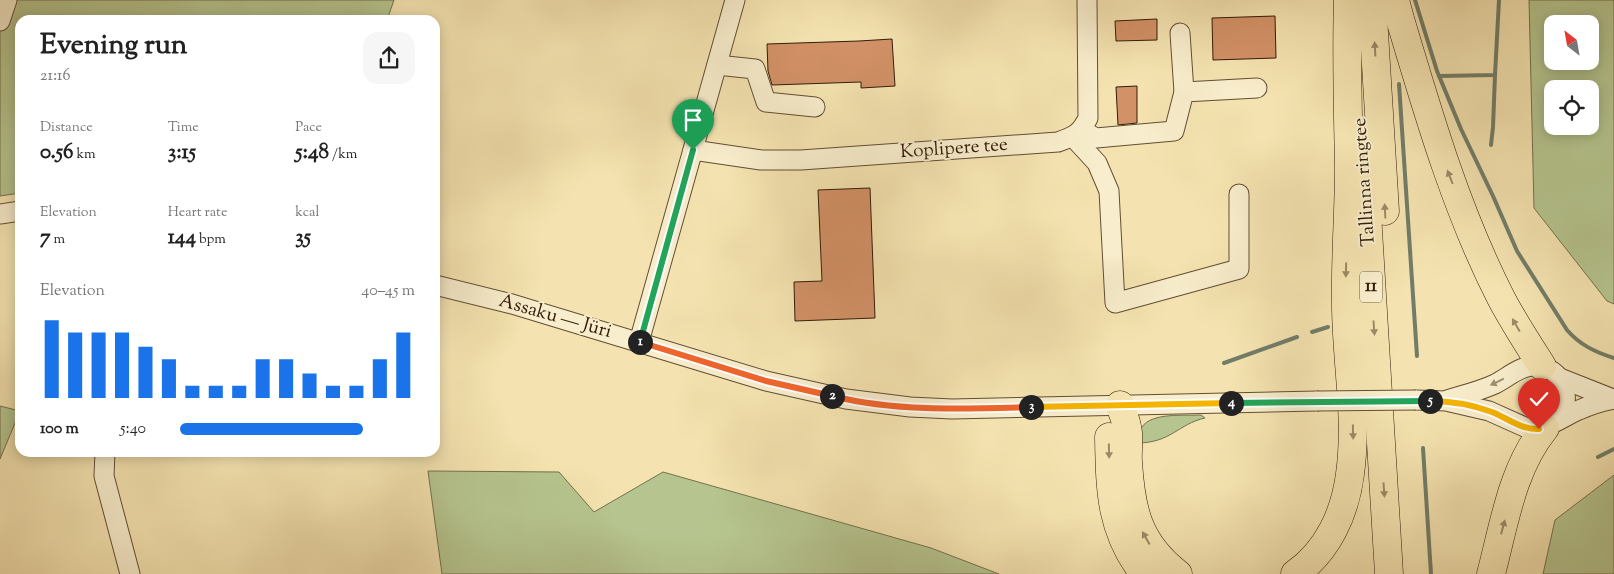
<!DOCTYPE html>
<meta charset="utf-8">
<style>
body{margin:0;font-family:"Sorts Mill Goudy",serif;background:#f6f6f6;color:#222;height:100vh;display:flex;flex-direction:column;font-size:19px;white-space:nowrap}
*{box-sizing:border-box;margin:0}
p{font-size:16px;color:#767676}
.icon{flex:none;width:28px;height:28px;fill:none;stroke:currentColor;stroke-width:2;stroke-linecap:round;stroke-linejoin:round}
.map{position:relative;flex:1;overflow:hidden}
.side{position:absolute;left:15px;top:15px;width:425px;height:442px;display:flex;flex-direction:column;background:#fff;border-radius:15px;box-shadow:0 2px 12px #0003}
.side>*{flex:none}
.needle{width:32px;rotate:329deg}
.buttons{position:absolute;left:1544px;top:15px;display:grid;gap:10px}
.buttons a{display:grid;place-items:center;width:55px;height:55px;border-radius:10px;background:#fff;box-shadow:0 2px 12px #0003;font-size:25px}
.pin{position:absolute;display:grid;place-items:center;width:42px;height:42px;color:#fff;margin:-51px -21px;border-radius:50% 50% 50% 0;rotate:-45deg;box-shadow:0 0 5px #0007}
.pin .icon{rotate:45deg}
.km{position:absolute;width:25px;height:25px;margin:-12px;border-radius:50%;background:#222;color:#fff;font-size:14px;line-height:25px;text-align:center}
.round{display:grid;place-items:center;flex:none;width:52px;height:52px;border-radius:15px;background:#f6f6f6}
.head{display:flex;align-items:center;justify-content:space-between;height:85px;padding:0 25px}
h1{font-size:28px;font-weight:800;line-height:38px}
.stats{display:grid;grid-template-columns:repeat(3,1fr);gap:8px;height:85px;padding:5px 25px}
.stats div{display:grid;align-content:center}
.stats b{font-size:21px;font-weight:800}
.stats small{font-size:14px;font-weight:400}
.stats p{font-size:14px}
.chart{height:140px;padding:10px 25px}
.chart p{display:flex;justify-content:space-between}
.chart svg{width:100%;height:90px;margin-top:5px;stroke:#1a73e8;stroke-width:6}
ul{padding:0 25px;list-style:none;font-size:16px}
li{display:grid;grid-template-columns:80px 60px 1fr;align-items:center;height:38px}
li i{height:12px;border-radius:6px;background:#1a73e8}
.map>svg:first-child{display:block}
</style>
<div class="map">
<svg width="1614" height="574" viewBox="0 0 1614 574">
<rect width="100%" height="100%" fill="#f4e3b0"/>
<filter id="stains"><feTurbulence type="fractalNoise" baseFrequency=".004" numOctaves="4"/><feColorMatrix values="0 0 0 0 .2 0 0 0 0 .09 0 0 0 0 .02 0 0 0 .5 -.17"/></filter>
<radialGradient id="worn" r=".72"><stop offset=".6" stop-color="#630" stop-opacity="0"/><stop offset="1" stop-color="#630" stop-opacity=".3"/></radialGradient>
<g fill="#b6c58f" stroke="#74704c" fill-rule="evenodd">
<polygon points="0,0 394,0 387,20 20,20 20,193 0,196"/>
<path d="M1529,0H1614V304L1607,301L1534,208ZM1552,24H1590V61H1552ZM1552,89H1590V126H1552Z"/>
<polygon points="0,406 20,411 0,459"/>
<path d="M1201,415L1205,418C1178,424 1171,443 1137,443C1138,438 1139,431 1142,427C1152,412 1185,416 1201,415Z"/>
<polygon points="428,471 559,472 594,512 663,472 931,548 999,574 442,574"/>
<polygon points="1614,475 1614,574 1543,574 1555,520"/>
</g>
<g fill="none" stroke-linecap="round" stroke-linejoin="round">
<g stroke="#727d68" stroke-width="4">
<path d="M1415,0L1437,71L1461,129L1493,196L1517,251L1567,330C1580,345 1595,352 1614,358"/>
<polyline points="1439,76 1495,75 1499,0"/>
<polyline points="1399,84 1417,356"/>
<polyline points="1491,145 1493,127 1495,75"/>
<polyline points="1312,332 1328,327"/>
<polyline points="1224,363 1297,337"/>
<polyline points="1423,448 1431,574"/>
<polyline points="1598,457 1614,449"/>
</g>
</g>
<g fill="#d39167" stroke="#321c09">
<polygon points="1275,16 1276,58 1213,60 1212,18"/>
<polygon points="1157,19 1157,40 1116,41 1115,21"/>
<polygon points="892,39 895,86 861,88 861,82 772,85 768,71 767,44 859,41"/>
<polygon points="1137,86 1137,123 1118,125 1116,87"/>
<polygon points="870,188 875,318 795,321 794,282 822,281 818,190"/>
</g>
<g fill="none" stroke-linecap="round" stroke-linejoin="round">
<defs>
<g id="minor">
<polyline points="0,21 7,0"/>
<polyline points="1180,33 1184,92"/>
<polyline points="717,65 755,69 766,102 815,107"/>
<polyline points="1082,130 1096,138 1174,131 1184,92 1257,88"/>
<polyline points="1073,137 1097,163 1109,191 1115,303 1239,269 1239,194"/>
<path d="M693,150L761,160H801L1058,142C1075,136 1080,134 1088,118L1087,0"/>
<polyline points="0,214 20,211"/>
<polyline points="435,285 512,304 766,381 846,399 910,407 952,409 1317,401"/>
<polyline points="639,342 735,0"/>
<polyline points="1560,378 1613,399"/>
<path d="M1416,400L1446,401L1489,411L1527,428C1547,431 1562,417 1579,410C1590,405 1603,401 1614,399"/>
<path d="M1447,400C1463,395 1480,391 1495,384C1507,378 1520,366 1533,366C1564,365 1575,401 1556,421"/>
<polyline points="105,452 104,476 130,574"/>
</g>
<g id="highway">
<polyline points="1372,0 1385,211"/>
<path d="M1395,0L1400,19C1428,113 1456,210 1501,298C1513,321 1528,344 1542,366"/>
<polyline points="1365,181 1389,574"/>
<path d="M1120,405C1122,412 1126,420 1127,427C1130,438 1127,451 1128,462C1131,510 1138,543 1178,574"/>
<path d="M1109,437C1110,490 1110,530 1144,574"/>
<path d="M1295,574C1328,551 1345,513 1350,474C1358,417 1346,360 1346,304C1345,258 1349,212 1349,167C1348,111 1346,56 1348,0"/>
<path d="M1491,574C1504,525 1512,468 1545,428"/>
</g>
</defs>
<use href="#minor" stroke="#624e33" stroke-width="21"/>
<use href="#highway" stroke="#321c09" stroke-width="29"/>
<use href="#minor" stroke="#f8edcc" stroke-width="19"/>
<use href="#highway" stroke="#f4e3b0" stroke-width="28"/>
<defs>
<polyline id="minor-bridge" points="1317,401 1416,400"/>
</defs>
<use href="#minor-bridge" stroke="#624e33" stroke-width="21" stroke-linecap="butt"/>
<use href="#minor-bridge" stroke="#f8edcc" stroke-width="19"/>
</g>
<defs><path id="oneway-solid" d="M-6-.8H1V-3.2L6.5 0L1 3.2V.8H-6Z" transform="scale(1.25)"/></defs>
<g fill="#9d8965">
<use href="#oneway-solid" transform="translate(1375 49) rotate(-93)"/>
<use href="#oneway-solid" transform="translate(1450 177) rotate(-111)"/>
<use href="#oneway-solid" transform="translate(1385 211) rotate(-93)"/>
<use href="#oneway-solid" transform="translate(1346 270) rotate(91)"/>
<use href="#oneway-solid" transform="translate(1516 325) rotate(-120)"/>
<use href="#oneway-solid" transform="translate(1374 328) rotate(86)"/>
<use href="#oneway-solid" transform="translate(1353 432) rotate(89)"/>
<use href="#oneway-solid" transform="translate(1109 451) rotate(89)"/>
<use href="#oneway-solid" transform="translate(1384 490) rotate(86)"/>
<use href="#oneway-solid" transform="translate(1503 527) rotate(-75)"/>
<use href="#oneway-solid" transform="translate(1146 538) rotate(-119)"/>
</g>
<use fill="#9f8f74" href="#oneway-solid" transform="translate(1497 382) rotate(154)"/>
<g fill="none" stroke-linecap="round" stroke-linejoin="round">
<defs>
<polyline id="split-1" points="640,342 693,150"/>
<polyline id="split-2" points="640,342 766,381 832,396"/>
<path id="split-3" d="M832,396C897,412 965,409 1031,407"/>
<polyline id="split-4" points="1031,407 1231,403"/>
<polyline id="split-5" points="1231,403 1430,401"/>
<path id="split-6" d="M1430,401C1450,401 1473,405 1492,412C1507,418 1522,430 1539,429"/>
</defs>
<use href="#split-1" stroke="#fff" stroke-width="10"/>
<use href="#split-2" stroke="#fff" stroke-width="10"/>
<use href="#split-3" stroke="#fff" stroke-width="10"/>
<use href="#split-4" stroke="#fff" stroke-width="10"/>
<use href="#split-5" stroke="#fff" stroke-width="10"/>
<use href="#split-6" stroke="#fff" stroke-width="10"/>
<use href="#split-1" stroke="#22a559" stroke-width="6"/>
<use href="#split-2" stroke="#f0652b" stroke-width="6"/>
<use href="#split-3" stroke="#f0652b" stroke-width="6"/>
<use href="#split-4" stroke="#f5b400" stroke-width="6"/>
<use href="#split-5" stroke="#22a559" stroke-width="6"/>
<use href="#split-6" stroke="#f5b400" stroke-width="6"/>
</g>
<g text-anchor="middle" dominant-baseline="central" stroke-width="4" stroke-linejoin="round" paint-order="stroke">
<rect fill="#f8edcc" stroke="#6d5b44" stroke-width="1" x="1360" y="271.5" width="22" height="31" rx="4"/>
<g font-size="18" font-weight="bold" fill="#321c09">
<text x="1371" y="287">11</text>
</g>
<g font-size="19" fill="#321c09" stroke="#f8edcc">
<text transform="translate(954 149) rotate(-4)">Koplipere tee</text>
<text transform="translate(1365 182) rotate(-94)">Tallinna ringtee</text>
<text transform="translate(555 317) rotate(16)">Assaku — Jüri</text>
</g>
</g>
<rect width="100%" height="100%" filter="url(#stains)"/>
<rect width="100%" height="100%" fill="url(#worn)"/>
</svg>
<div class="buttons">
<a><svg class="needle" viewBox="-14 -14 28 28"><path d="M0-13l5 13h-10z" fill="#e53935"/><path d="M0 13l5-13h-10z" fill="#767676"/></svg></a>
<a><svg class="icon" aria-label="locate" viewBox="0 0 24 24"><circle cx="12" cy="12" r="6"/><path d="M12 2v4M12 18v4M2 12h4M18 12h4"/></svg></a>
</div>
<div class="pin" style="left:693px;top:150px;background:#1e9e55"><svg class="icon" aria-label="arrive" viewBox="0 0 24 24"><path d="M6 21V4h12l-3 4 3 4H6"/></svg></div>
<div class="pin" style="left:1539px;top:429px;background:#d93025"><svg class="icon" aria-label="check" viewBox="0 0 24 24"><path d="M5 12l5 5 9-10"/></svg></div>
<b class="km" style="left:640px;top:342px">1</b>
<b class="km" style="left:832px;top:396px">2</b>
<b class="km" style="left:1031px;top:407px">3</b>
<b class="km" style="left:1231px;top:403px">4</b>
<b class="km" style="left:1430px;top:401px">5</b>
<section class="side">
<div class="head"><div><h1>Evening run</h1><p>21:16</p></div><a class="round"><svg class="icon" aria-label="share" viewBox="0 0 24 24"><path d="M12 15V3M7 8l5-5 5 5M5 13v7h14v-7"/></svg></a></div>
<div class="stats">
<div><p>Distance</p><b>0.56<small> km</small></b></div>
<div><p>Time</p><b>3:15</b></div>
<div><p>Pace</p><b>5:48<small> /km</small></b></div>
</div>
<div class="stats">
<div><p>Elevation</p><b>7<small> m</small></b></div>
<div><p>Heart rate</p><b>144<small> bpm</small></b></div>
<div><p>kcal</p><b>35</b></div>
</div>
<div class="chart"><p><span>Elevation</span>40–45 m</p>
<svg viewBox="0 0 160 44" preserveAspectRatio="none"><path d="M5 44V6M15 44V12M25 44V12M35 44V12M45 44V19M55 44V25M65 44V38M75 44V38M85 44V38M95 44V25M105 44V25M115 44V32M125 44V38M135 44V38M145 44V25M155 44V12"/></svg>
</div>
<ul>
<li><b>100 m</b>5:40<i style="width:78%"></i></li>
</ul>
</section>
</div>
